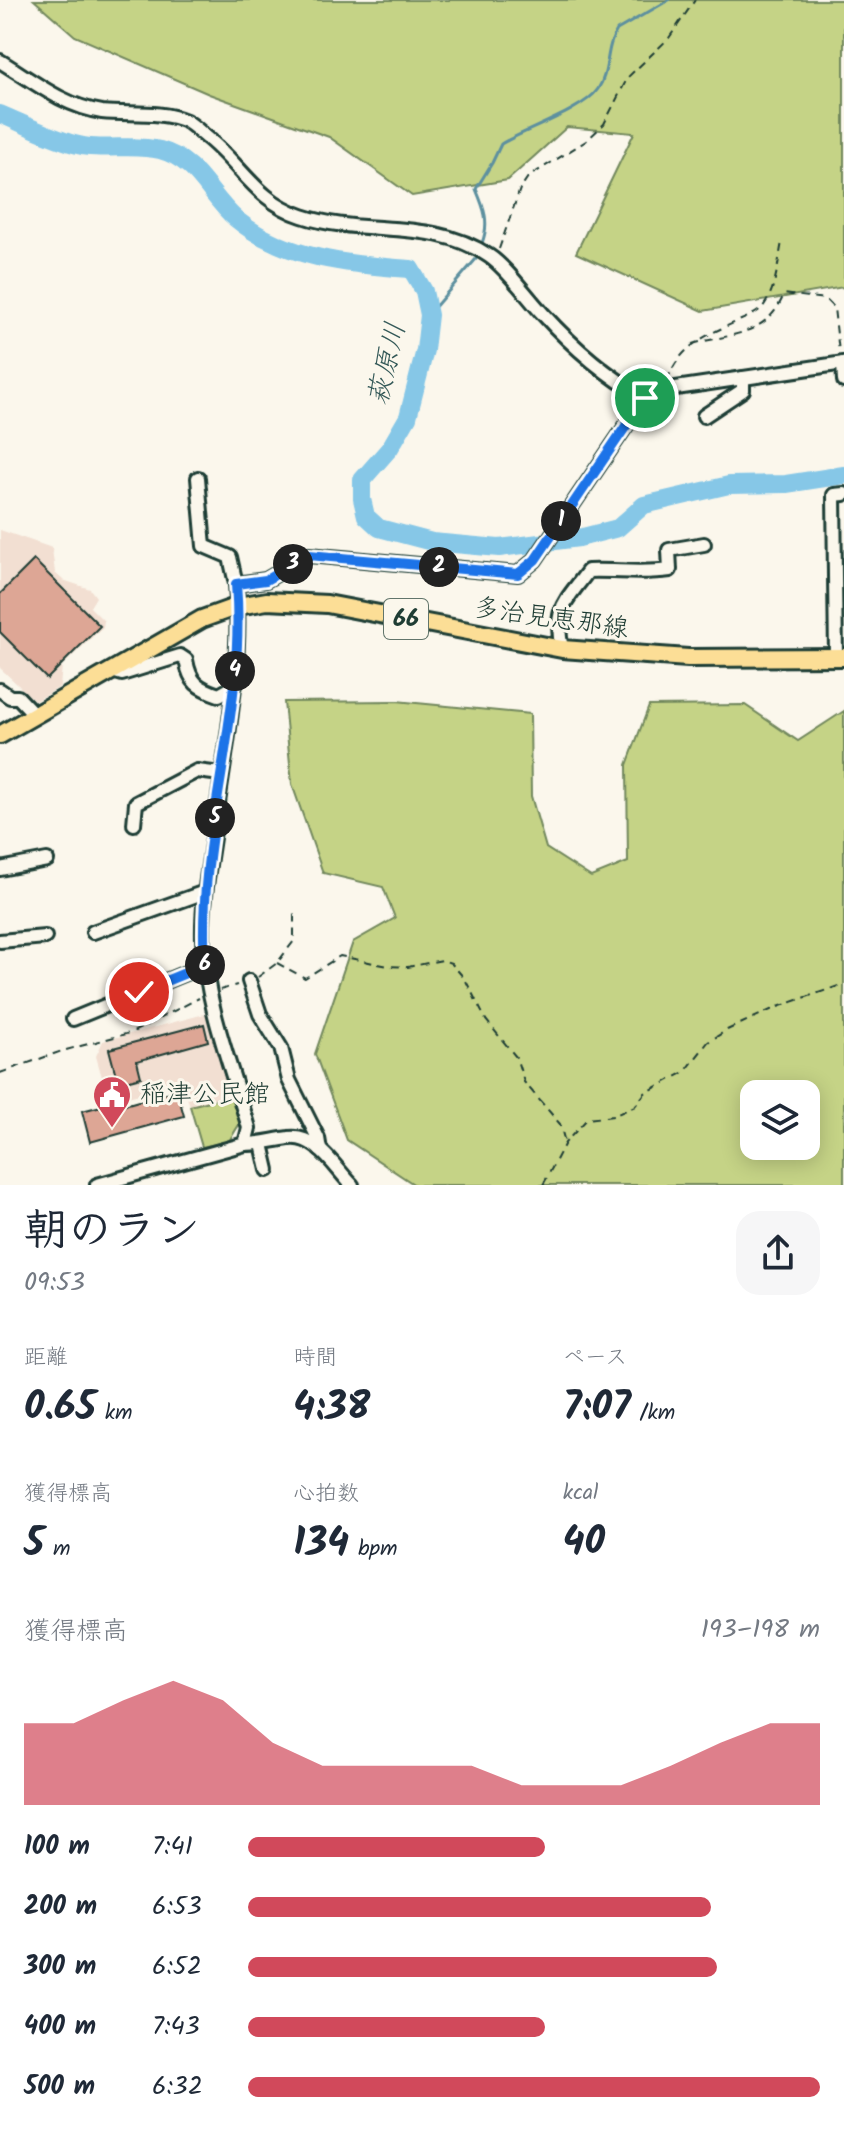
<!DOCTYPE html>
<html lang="ja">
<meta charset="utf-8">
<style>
body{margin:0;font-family:Kalam,"Klee One",sans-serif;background:#f6f6f7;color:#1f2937;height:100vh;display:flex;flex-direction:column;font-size:30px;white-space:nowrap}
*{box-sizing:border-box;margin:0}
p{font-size:26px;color:#747a83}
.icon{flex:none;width:44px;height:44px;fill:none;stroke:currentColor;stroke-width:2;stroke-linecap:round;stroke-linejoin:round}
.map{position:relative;height:1185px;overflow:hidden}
.drawer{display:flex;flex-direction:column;background:#fff;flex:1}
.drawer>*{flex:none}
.fabs{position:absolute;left:740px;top:1080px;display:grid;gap:16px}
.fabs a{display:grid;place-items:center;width:80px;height:80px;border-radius:16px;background:#fff;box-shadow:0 4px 20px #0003;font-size:40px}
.pin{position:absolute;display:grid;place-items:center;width:68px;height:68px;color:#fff;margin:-34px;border:4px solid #fff;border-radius:50%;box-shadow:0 2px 8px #0007}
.km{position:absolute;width:40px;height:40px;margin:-20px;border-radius:50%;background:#222;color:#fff;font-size:22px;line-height:40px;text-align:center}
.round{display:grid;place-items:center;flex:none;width:84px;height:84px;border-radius:24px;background:#f6f6f7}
.head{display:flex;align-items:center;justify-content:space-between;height:136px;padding:0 24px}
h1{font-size:44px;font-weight:700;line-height:60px}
.stats{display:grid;grid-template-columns:repeat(3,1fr);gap:12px;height:136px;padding:8px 24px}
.stats div{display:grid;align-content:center}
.stats b{font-size:40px;font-weight:700}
.stats small{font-size:22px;font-weight:400}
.stats p{font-size:22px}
.chart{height:224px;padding:16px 24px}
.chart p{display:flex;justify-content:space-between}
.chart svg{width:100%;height:144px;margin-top:8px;fill:#d1495b;opacity:.7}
ul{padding:0 24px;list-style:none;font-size:26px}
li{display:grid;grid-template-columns:128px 96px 1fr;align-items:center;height:60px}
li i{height:20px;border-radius:10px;background:#d1495b}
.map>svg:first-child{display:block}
</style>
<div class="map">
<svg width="844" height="1185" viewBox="0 0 844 1185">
<rect width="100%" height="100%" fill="#fbf7ec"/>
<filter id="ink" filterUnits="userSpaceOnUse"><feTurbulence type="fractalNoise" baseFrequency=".0125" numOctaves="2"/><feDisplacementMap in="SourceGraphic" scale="16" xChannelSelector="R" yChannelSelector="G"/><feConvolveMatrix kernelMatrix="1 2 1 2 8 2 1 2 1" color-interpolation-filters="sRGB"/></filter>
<g filter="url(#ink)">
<g fill="#f2dfd2">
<polygon points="0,530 52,548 55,573 63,580 90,589 96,597 90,607 104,621 103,627 62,666 60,687 35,701 0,668"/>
<polygon points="212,1012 233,1095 190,1106 182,1083 124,1098 105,1088 96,1056 103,1041"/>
</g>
<g fill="#c5d386" stroke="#72885d" stroke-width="2" fill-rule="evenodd">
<polygon points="34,0 844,0 844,287 703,311 576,253 634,133 567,127 508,180 412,196 329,137 209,94 75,36"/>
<path d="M396,701L530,714L531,796L546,848L591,877L628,862L627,765L649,706L745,705L798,741L844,711V1185H415L347,1140L315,1054L353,942L395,918L383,887L323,873L292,784L284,702ZM754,1094H806V1146H754Z"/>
<polygon points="233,1095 240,1123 229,1141 202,1147 190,1106"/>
</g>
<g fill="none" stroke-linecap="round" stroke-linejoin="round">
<g stroke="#5d909f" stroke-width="3">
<path d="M482,243C490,222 484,208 476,189L492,163L501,144C524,130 584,110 598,89C610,71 605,48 617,30L669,0"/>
<polyline points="427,309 434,308 476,259"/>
</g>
<path stroke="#86c7e7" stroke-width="18" d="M0,114C24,124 49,137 74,144C101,152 132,143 160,150C198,160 209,196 236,219C284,259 351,265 411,269L424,291L429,315L425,350L408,417L390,448L362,480V499L366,516L379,528L432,542L499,548L579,538L618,528L644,505L729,485L786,484L844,475"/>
</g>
<g fill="#dda695" stroke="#1f3d34" stroke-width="2">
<polygon points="34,560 100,626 47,679 0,632 0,594"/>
<polygon points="204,1024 208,1041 137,1061 141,1077 118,1083 109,1049"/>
<polygon points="177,1090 184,1116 90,1142 82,1111 105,1105 107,1110"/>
</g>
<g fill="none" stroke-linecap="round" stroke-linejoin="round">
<defs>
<g id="minor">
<path d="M0,61C33,81 63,106 102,112C129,115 161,110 186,121C193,125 199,131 205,136C241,164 256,201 302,216C364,237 432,217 489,256C507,268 527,297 543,314C572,346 607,376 645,398"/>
<polyline points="843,363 844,381"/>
<polyline points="704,416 743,390 743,378"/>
<polyline points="198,478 204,546 230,557 236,584"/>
<path d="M562,649C553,607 565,603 588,571C616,570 642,574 670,570L669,550L704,544"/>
<polyline points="836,657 834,495 844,494"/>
<path d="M112,671L122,674L180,656L186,660C190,683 198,688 219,695L235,686"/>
<polyline points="0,690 10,697 18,697 35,715"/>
<polyline points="134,824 136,803 197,771 221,774"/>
<polyline points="0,869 47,860"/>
<polyline points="93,932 205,892"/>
<polyline points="0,941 45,937"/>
<polyline points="249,981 260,1014 281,1048 289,1080 318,1138 320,1150"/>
<polyline points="73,1019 205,965"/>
<path d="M245,1144L249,1128C232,1069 205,1002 203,940C202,906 208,872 213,838C224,754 243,669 236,584L266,580L309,555L518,574L535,560L645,398L676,388L844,363"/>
<polyline points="262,1144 268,1170"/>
<path d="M97,1185L245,1144C261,1144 273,1140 289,1138C316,1134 335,1168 352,1185"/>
</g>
<polyline id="major" points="0,735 202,619 238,606 267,601 327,604 562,649 688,658 844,657"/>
</defs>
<use href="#minor" stroke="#1f3d34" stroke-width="18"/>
<use href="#major" stroke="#1f3d34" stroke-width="22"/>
<g stroke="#1f3d34" stroke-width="2" stroke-dasharray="8 6" stroke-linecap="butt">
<polyline points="499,249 520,189 528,177 586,141 604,124 628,77 669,38 695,0"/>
<path d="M692,344C730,334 768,336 784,294L825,299L834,308L839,352"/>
<path d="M667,381C680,345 708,334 741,320C748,317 757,313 762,308C776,291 778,262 782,242"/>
<polyline points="277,963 305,978 340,956 388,966 408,967 442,960 451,963 465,979 486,1020 516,1057 524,1082 560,1124 565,1143"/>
<polyline points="258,977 277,963 294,941 294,914"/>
<polyline points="220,990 237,985"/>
<polyline points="0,1073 62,1051 133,1032 199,998"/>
<polyline points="543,1185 565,1143 587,1119 613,1116 635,1106 645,1093 685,1072 708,1042 727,1030 775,1008 844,984"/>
</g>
<use href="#minor" stroke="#fbf7ec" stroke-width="12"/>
<use href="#major" stroke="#fcde96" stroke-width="16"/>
</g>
</g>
<g fill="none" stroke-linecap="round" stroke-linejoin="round" filter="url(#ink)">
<defs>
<path id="route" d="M139,992L205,965C196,837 247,712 236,584L266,580L309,555L518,574L535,560L645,398"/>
</defs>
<use href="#route" stroke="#fff" stroke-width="16"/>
<use href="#route" stroke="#1a73e8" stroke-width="10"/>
</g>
<defs>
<symbol id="civic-pin" viewBox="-11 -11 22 30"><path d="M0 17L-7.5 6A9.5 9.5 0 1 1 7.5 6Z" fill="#d1495b" stroke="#fbf7ec"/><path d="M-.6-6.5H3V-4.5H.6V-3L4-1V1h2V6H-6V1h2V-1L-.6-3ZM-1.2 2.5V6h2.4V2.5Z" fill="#fff"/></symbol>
</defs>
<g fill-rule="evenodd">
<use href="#civic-pin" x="90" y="1073" width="44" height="60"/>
</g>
<g text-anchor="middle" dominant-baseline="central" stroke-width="6" stroke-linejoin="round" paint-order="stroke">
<rect fill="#fbf7ec" stroke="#61756b" stroke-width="2" x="384" y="599" width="44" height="40" rx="6"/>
<g font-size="24" font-weight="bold" fill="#1f3d34">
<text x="406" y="619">66</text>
</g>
<g font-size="26" fill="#1f3d34" stroke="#fbf7ec">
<text transform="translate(551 619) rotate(8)">多治見恵那線</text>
</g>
<g font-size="26" fill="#1f3d34" stroke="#fbf7ec" text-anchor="start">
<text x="140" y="1095">稲津公民館</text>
</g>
<g font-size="28" font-style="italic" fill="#345958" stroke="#fbf7ec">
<text transform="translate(388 364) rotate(-77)">萩原川</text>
</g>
</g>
</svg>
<div class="fabs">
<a><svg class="icon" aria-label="layers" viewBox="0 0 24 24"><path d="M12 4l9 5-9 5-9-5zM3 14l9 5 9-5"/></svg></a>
</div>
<div class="pin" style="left:645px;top:398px;background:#1e9e55"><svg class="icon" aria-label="arrive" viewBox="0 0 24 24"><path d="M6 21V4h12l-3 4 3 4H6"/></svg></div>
<div class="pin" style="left:139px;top:992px;background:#d93025"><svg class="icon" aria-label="check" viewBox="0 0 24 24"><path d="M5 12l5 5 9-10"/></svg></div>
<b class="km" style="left:561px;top:521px">1</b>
<b class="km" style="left:439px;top:567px">2</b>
<b class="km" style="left:293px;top:564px">3</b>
<b class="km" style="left:235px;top:671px">4</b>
<b class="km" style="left:215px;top:818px">5</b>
<b class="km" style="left:205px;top:965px">6</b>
</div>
<section class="drawer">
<div class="head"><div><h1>朝のラン</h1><p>09:53</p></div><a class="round"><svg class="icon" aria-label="share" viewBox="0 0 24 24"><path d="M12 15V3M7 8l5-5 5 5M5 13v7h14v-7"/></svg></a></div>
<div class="stats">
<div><p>距離</p><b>0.65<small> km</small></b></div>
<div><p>時間</p><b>4:38</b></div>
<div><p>ペース</p><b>7:07<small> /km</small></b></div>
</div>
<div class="stats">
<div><p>獲得標高</p><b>5<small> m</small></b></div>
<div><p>心拍数</p><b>134<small> bpm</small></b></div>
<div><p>kcal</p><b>40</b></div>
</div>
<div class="chart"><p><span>獲得標高</span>193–198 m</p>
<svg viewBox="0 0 160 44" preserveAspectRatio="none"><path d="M0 44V19L10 19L20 12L30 6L40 12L50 25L60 32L70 32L80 32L90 32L100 38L110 38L120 38L130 32L140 25L150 19L160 19V44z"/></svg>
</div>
<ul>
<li><b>100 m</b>7:41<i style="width:52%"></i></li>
<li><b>200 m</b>6:53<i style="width:81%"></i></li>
<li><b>300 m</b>6:52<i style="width:82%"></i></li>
<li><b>400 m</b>7:43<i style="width:52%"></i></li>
<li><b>500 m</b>6:32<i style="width:100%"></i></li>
</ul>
</section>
